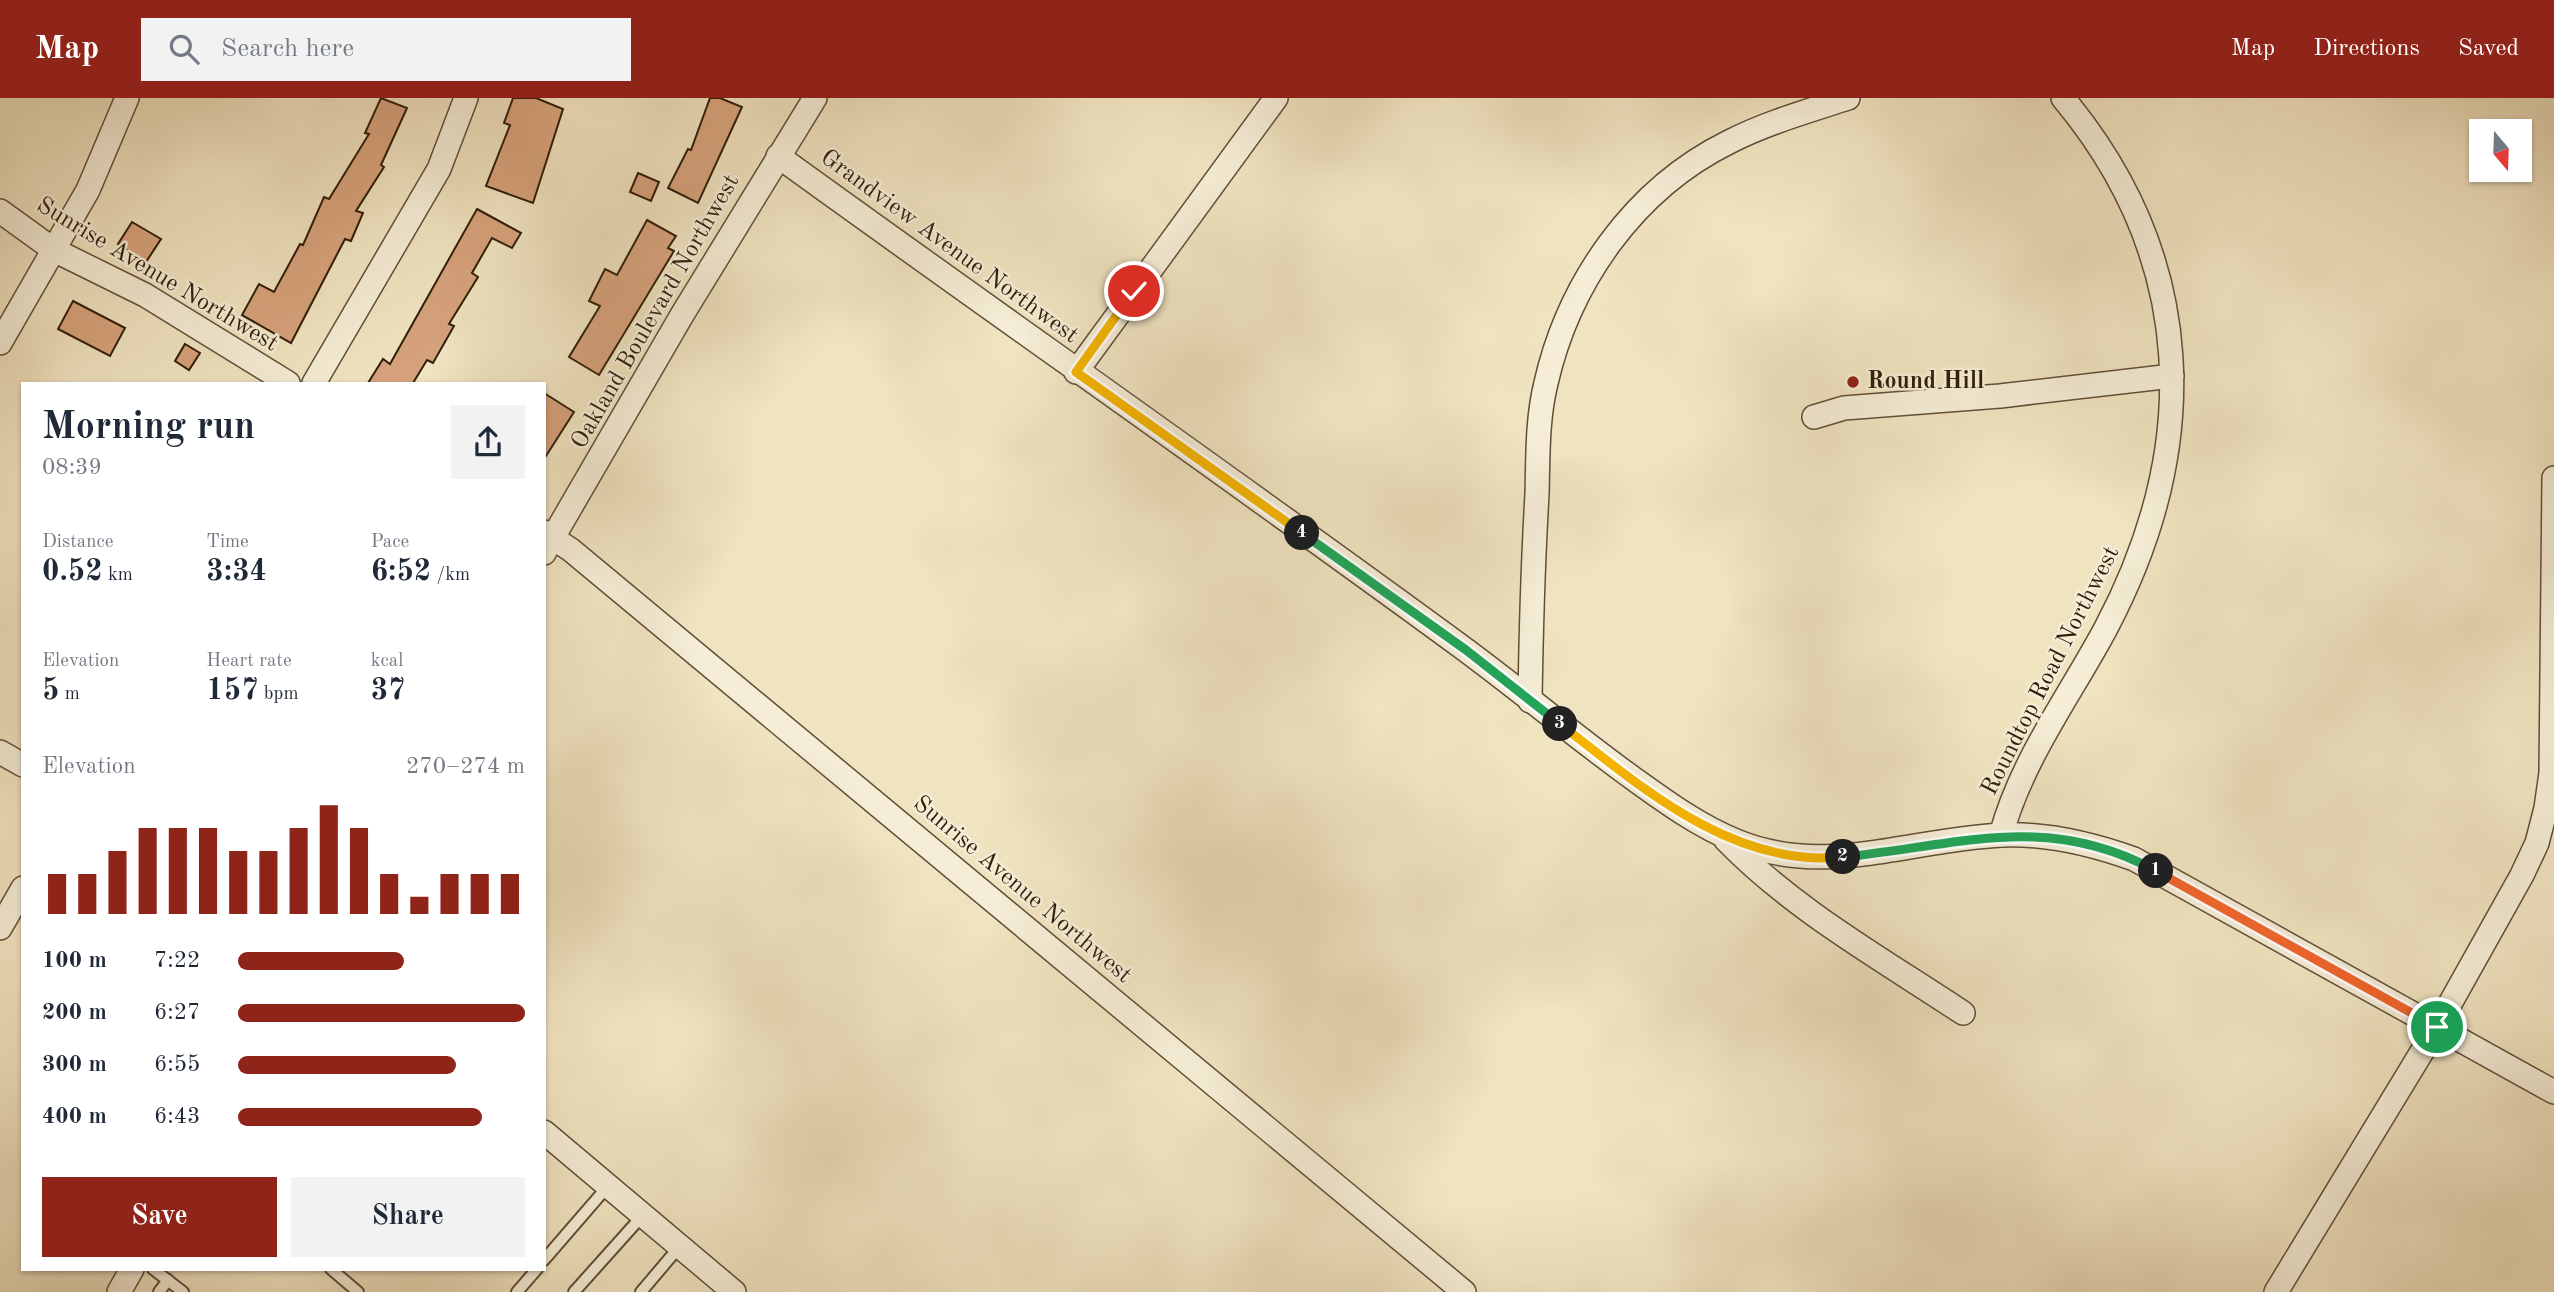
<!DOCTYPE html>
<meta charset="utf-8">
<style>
body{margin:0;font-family:"Old Standard TT",serif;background:#f2f2f3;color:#1f2937;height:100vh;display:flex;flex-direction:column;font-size:26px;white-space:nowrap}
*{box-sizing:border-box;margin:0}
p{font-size:23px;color:#747a83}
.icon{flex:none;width:38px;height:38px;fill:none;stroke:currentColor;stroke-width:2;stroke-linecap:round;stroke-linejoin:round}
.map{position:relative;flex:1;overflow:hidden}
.panel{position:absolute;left:21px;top:284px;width:525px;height:889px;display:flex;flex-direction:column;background:#fff;border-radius:0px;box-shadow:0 2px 5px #0004}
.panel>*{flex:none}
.needle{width:46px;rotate:161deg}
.controls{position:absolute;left:2469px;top:21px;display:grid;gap:14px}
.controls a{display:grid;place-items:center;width:63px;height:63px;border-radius:0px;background:#fff;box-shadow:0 2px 5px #0004;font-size:35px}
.pin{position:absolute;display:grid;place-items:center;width:60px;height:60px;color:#fff;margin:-30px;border:4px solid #fff;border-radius:50%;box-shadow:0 2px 7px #0007}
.km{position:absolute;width:35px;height:35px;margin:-18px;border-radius:50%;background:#222;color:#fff;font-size:19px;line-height:35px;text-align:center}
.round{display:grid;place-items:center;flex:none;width:74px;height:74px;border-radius:0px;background:#f2f2f3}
.headline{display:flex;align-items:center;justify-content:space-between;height:119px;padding:0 21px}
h1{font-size:38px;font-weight:600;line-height:52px}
.figures{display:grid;grid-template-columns:repeat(3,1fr);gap:10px;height:119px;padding:7px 21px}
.figures div{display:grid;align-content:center}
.figures b{font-size:30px;font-weight:600}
.figures small{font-size:19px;font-weight:400}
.figures p{font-size:19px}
.chart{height:196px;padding:14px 21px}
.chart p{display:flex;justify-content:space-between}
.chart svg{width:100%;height:126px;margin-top:7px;stroke:#8f2418;stroke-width:6}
.primary-button{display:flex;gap:14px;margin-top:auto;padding:14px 21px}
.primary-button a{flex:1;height:80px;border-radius:0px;background:#8f2418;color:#fff;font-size:28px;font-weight:600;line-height:80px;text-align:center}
.primary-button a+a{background:#f2f2f3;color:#1f2937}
ul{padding:0 21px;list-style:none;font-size:23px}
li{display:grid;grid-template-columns:112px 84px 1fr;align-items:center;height:52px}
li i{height:18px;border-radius:9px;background:#8f2418}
header{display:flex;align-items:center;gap:42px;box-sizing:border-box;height:98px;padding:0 35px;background:#8f2418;color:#fff}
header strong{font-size:33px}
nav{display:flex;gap:38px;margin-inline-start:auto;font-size:24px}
.search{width:490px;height:63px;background:#f2f2f3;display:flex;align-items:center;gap:18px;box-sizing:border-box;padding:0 24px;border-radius:0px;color:#747a83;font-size:26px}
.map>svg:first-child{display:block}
</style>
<header>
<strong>Map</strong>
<div class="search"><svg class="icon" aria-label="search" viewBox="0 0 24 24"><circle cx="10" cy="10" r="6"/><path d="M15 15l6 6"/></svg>Search here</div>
<nav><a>Map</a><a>Directions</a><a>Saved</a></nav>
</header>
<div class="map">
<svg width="2554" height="1194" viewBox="0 0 2554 1194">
<rect width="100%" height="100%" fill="#f0e3c0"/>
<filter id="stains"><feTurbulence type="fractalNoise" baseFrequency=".00286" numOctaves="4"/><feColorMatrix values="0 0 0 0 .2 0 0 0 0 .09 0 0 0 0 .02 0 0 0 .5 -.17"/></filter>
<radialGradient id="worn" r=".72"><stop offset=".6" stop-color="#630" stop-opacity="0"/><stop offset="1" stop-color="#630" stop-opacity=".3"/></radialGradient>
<g fill="#d6a27b" stroke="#301e0a" stroke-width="2">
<polygon points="381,0 407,10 381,67 384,69 356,113 363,115 351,143 345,141 291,245 242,217 259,186 274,194 300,146 303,147 324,99 329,101 369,36 365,35"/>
<polygon points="513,0 536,0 563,11 533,105 486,88 510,27 504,25"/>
<polygon points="710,0 720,0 742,9 698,105 668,90 688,51 691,52"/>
<polygon points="638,75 659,84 651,103 630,94"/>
<polygon points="477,111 521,135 512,150 492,140 472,175 478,179 449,226 454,228 433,265 427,262 413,285 368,285 383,261 390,266"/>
<polygon points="647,122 676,138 668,150 674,153 599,277 569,259 600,208 589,203 605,171 617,177"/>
<polygon points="132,124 161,141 146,164 118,146"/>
<polygon points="73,203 125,230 110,258 58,231"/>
<polygon points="185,246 200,255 189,272 175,263"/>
<polygon points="544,295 574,314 544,361"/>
</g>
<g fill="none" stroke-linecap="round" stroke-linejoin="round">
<defs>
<g id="service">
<polyline points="544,1162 608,1088"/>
<polyline points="153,1171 183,1194"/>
<polyline points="331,1171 358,1194"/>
<polyline points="159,1194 168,1182"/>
<polyline points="517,1194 537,1171"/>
<polyline points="574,1194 643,1117"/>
<polyline points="641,1194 680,1148"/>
</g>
<g id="minor">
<path d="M778,58C1006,223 1237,384 1463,550C1521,593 1576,639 1634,681C1666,704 1699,728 1736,743C1825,780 1911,741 2002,737C2047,735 2092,746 2134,761L2554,994"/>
<polyline points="0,113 54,152 145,197 288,285"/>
<polyline points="0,245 88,92 127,0"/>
<polyline points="1076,274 1276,0"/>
<polyline points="314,285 439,71 466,0"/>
<polyline points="1814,319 1844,310 2000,298 2172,278"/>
<polyline points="544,434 571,452 1464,1194"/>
<polyline points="544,455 682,217 815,0"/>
<path d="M1530,603C1531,534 1533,465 1537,396C1538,360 1537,321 1546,285C1569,184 1634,91 1729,44C1766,25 1808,13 1848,0"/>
<polyline points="0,654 23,667"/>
<path d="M2001,737C2022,661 2069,599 2106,530C2202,348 2197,161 2063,0"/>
<path d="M1726,742C1794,812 1882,861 1963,915"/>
<polyline points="0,830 23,790"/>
<polyline points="544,1034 734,1194"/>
<polyline points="119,1194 132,1171"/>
<polyline points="2276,1194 2437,929 2522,777 2537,745 2546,710 2551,675 2554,380"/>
</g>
</defs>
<use href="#service" stroke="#604f38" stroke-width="14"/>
<use href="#minor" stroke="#604f38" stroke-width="26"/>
<use href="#service" stroke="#f5edd6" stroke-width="10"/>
<use href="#minor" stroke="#f5edd6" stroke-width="23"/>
</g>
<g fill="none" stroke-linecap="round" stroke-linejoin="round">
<defs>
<polyline id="split-1" points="2156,773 2437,929"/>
<path id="split-2" d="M1843,759C1956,748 2047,713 2156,773"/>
<path id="split-3" d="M1560,626C1641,689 1733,770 1843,759"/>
<polyline id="split-4" points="1302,435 1466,552 1560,626"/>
<polyline id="split-5" points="1134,193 1076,274 1302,435"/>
</defs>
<use href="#split-1" stroke="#fff" stroke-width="14"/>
<use href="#split-2" stroke="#fff" stroke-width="14"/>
<use href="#split-3" stroke="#fff" stroke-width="14"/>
<use href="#split-4" stroke="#fff" stroke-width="14"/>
<use href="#split-5" stroke="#fff" stroke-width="14"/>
<use href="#split-1" stroke="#f0652b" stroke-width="9"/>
<use href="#split-2" stroke="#22a559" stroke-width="9"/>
<use href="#split-3" stroke="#f5b400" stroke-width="9"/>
<use href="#split-4" stroke="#22a559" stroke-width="9"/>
<use href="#split-5" stroke="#f5b400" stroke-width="9"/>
</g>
<circle fill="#8f2418" stroke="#f5edd6" stroke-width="2.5" cx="1853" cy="284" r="7"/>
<g text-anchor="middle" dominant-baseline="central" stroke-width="5" stroke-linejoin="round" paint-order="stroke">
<g font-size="24" fill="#301e0a" stroke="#f5edd6">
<text transform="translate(949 149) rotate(36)">Grandview Avenue Northwest</text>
<text transform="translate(157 177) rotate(31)">Sunrise Avenue Northwest</text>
<text transform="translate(656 214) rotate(-60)">Oakland Boulevard Northwest</text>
<text transform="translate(2051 573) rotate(-63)">Roundtop Road Northwest</text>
<text transform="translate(1022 792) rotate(40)">Sunrise Avenue Northwest</text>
</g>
<g font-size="24" font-weight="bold" fill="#301e0a" stroke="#f5edd6" text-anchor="start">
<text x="1867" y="284">Round Hill</text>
</g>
</g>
<rect width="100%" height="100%" filter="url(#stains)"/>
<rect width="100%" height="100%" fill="url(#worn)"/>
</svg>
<div class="controls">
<a><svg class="needle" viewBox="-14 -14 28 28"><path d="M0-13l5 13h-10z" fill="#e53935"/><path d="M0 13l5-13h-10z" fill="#747a83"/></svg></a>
</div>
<div class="pin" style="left:2437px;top:929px;background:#1e9e55"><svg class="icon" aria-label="arrive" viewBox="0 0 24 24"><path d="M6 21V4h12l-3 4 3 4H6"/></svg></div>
<div class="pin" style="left:1134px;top:193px;background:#d93025"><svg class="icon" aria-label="check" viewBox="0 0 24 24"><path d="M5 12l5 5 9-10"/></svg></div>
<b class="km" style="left:2156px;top:773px">1</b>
<b class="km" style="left:1843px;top:759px">2</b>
<b class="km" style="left:1560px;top:626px">3</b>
<b class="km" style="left:1302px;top:435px">4</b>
<section class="panel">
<div class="headline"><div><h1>Morning run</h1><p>08:39</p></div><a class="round"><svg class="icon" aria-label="share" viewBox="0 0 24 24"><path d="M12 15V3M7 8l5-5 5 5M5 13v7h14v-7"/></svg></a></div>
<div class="figures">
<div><p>Distance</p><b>0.52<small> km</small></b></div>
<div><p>Time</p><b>3:34</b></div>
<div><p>Pace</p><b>6:52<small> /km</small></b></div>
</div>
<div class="figures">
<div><p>Elevation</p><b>5<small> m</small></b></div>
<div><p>Heart rate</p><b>157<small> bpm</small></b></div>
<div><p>kcal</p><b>37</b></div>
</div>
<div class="chart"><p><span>Elevation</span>270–274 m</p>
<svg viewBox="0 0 160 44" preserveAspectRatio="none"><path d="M5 44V30M15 44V30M25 44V22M35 44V14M45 44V14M55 44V14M65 44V22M75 44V22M85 44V14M95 44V6M105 44V14M115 44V30M125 44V38M135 44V30M145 44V30M155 44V30"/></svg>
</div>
<ul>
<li><b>100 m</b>7:22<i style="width:58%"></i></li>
<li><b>200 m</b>6:27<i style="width:100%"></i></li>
<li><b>300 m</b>6:55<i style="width:76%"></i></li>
<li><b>400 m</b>6:43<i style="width:85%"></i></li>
</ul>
<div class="primary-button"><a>Save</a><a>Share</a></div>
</section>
</div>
